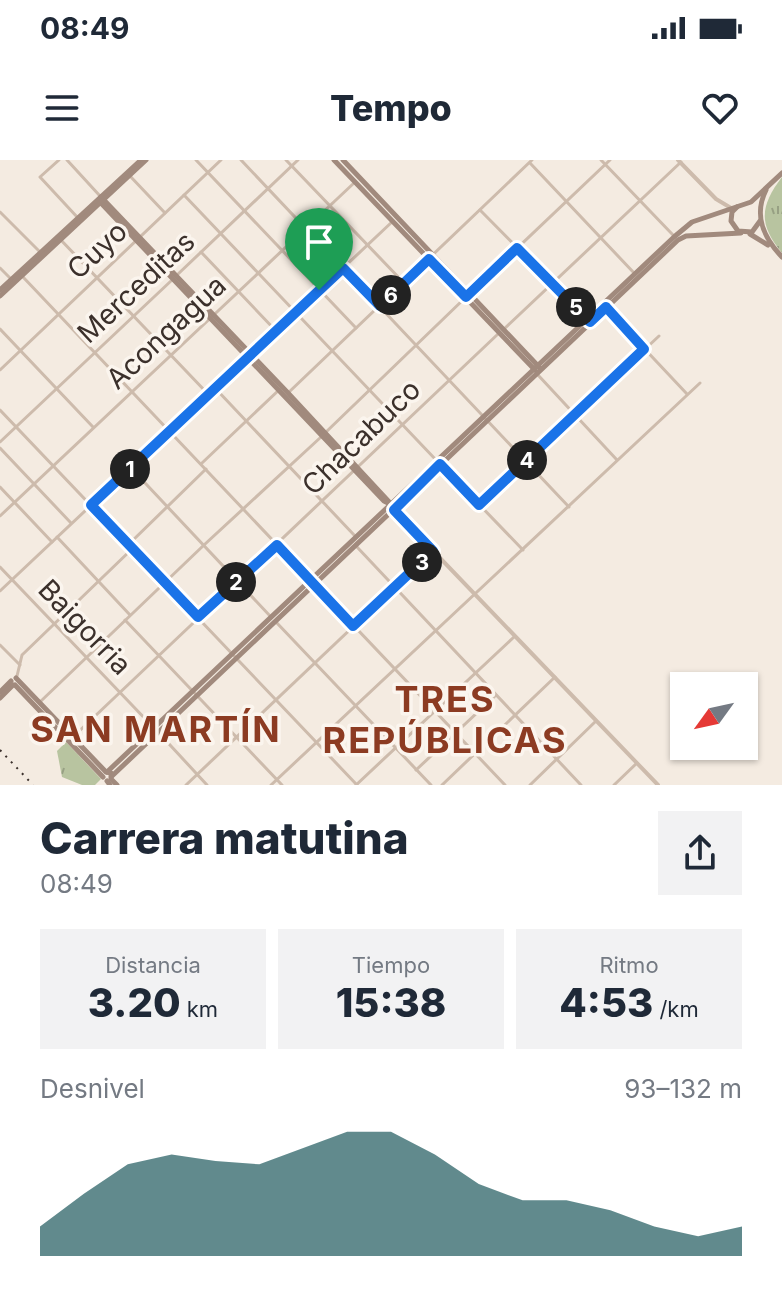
<!DOCTYPE html>
<html lang="es">
<meta charset="utf-8">
<style>
body{margin:0;font-family:Inter,sans-serif;background:#f2f2f3;color:#1f2937;height:100vh;display:flex;flex-direction:column;font-size:30px;white-space:nowrap}
*{box-sizing:border-box;margin:0}
p{font-size:26px;color:#747a83}
.icon{flex:none;width:44px;height:44px;fill:none;stroke:currentColor;stroke-width:2;stroke-linecap:round;stroke-linejoin:round}
.map{position:relative;height:625px;overflow:hidden}
.panel{display:flex;flex-direction:column;background:#fff;flex:1}
.panel>*{flex:none}
.needle{width:52px;rotate:237deg}
.buttons{position:absolute;left:670px;top:512px;display:grid;gap:16px}
.buttons a{display:grid;place-items:center;width:88px;height:88px;border-radius:0px;background:#fff;box-shadow:0 2px 6px #0004;font-size:40px}
.pin{position:absolute;display:grid;place-items:center;width:68px;height:68px;color:#fff;margin:-82px -34px;border-radius:50% 50% 50% 0;rotate:-45deg;box-shadow:0 0 8px #0007}
.pin .icon{rotate:45deg}
.km{position:absolute;width:40px;height:40px;margin:-20px;border-radius:50%;background:#222;color:#fff;font-size:22px;line-height:40px;text-align:center}
.round{display:grid;place-items:center;flex:none;width:84px;height:84px;border-radius:0px;background:#f2f2f3}
.summary{display:flex;align-items:center;justify-content:space-between;height:136px;padding:0 40px}
h1{font-size:44px;font-weight:800;line-height:60px}
.stats{display:grid;grid-template-columns:repeat(3,1fr);gap:12px;height:136px;padding:8px 40px}
.stats div{display:grid;align-content:center;border-radius:0px;background:#f2f2f3;text-align:center}
.stats b{font-size:40px;font-weight:800}
.stats small{font-size:22px;font-weight:400}
.stats p{font-size:22px}
.chart{height:224px;padding:16px 40px}
.chart p{display:flex;justify-content:space-between}
.chart svg{width:100%;height:144px;margin-top:8px;fill:#1f5a5e;opacity:.7}
.status{display:flex;justify-content:space-between;align-items:center;height:56px;padding:0 40px;background:#fff;direction:ltr}
.status svg{height:22px;fill:currentColor}
header{display:flex;justify-content:space-between;align-items:center;height:104px;padding:0 40px;background:#fff;font-size:36px;font-weight:800}
.map>svg:first-child{display:block}
</style>
<div class="status"><b>08:49</b><svg viewBox="0 0 49 12"><path d="M0 12V9h3v3zM5 12V6h3v6zM10 12V3h3v9zM15 12V0h3v12zM26 1h20v11H26zM47 4h2v5h-2z"/></svg></div>
<header><svg class="icon" aria-label="menu" viewBox="0 0 24 24"><path d="M4 6h16M4 12h16M4 18h16"/></svg>Tempo<svg class="icon" aria-label="heart" viewBox="0 0 24 24"><path d="M12 20l-8-8c-3-5 5-10 8-4 3-6 11-1 8 4z"/></svg></header>
<div class="map">
<svg width="782" height="625" viewBox="0 0 782 625">
<defs>
<pattern id="grass-tufts" width="24" height="20" patternUnits="userSpaceOnUse" patternTransform="scale(2)"><rect width="24" height="20" fill="#b8c4a0"/><path d="M3 7l-1-3M5 7V3M7 7l1-3M15 17l-1-3M17 17v-4M19 17l1-3" fill="none" stroke="#97a083"/></pattern>
</defs>
<rect width="100%" height="100%" fill="#f4ebe1"/>
<g fill="url(#grass-tufts)">
<path d="M782,17V93C758,64 760,46 782,17Z"/>
<polygon points="66,582 101,619 95,625 82,625 62,617 57,591"/>
</g>
<g fill="none" stroke-linecap="round" stroke-linejoin="round">
<g stroke="#cdbbac" stroke-width="3">
<polyline points="59,0 40,17 78,58"/>
<polyline points="67,0 100,36"/>
<polyline points="196,0 356,168"/>
<polyline points="241,0 569,347"/>
<polyline points="286,0 403,122"/>
<polyline points="601,0 673,75"/>
<polyline points="530,3 635,114"/>
<polyline points="130,16 165,53"/>
<polyline points="184,35 437,301"/>
<polyline points="480,50 587,158"/>
<polyline points="0,52 40,92"/>
<polyline points="59,78 208,234"/>
<polyline points="201,92 276,171"/>
<polyline points="0,108 12,120"/>
<polyline points="177,115 298,0"/>
<polyline points="23,117 505,625"/>
<polyline points="470,133 610,0"/>
<polyline points="608,150 687,234"/>
<polyline points="0,169 93,267"/>
<polyline points="504,169 681,2"/>
<polyline points="0,210 221,0"/>
<polyline points="538,215 617,300"/>
<polyline points="215,228 355,376"/>
<polyline points="288,233 532,0"/>
<polyline points="0,250 357,625"/>
<polyline points="326,272 465,138"/>
<polyline points="0,282 172,120"/>
<polyline points="0,288 71,363"/>
<polyline points="202,303 280,229"/>
<polyline points="442,306 523,390"/>
<polyline points="131,308 271,457"/>
<polyline points="0,327 52,382"/>
<polyline points="479,345 659,176"/>
<polyline points="0,356 354,23"/>
<polyline points="57,377 130,455"/>
<polyline points="129,384 206,309"/>
<polyline points="357,387 581,625"/>
<polyline points="0,407 153,567"/>
<polyline points="0,431 393,61"/>
<polyline points="125,460 282,625"/>
<polyline points="276,462 431,625"/>
<polyline points="0,485 20,505"/>
<polyline points="17,516 22,495 133,388"/>
<polyline points="41,541 204,385 321,277"/>
<polyline points="158,572 207,625"/>
<polyline points="74,576 498,174"/>
<polyline points="416,610 495,536"/>
<polyline points="186,625 433,391"/>
<polyline points="271,625 700,223"/>
<polyline points="356,625 514,477"/>
<polyline points="442,625 555,517"/>
<polyline points="530,625 596,561"/>
<polyline points="614,625 637,603"/>
</g>
<g stroke="#cdbbac" stroke-width="4">
<polyline points="678,0 716,39 731,48"/>
<polyline points="394,350 658,625"/>
</g>
<g stroke="#a18a7d" stroke-width="5">
<polyline points="334,0 535,210"/>
<polyline points="343,0 540,208"/>
<path d="M766,30C753,56 764,78 782,97"/>
<polyline points="101,37 288,233 391,344"/>
<polyline points="101,37 101,43 136,80 384,341 390,344"/>
<polyline points="737,47 732,52 731,61 738,71 752,72 760,61"/>
<polyline points="750,74 768,85"/>
<polyline points="0,130 141,0"/>
<polyline points="0,136 146,0"/>
<polyline points="16,518 106,612 111,613 111,619 117,625"/>
<polyline points="15,525 103,617"/>
<polyline points="0,532 11,521"/>
<polyline points="0,538 13,525"/>
<polyline points="107,612 674,77 692,62 751,42 782,13"/>
<polyline points="112,616 678,80 686,76 741,73"/>
<polyline points="107,621 110,625"/>
</g>
<polyline stroke="#3b302b" stroke-width="2" stroke-dasharray="2 6" stroke-linecap="butt" points="0,590 33,625"/>
</g>
<g fill="none" stroke-linecap="round" stroke-linejoin="round">
<defs>
<polygon id="route" points="517,88 590,162 606,147 644,189 479,345 440,304 394,350 433,391 353,466 277,385 198,457 91,345 343,108 380,146 429,99 466,137"/>
</defs>
<use href="#route" stroke="#fff" stroke-width="16"/>
<use href="#route" stroke="#1a73e8" stroke-width="10"/>
</g>
<g text-anchor="middle" dominant-baseline="central" stroke-width="7" stroke-linejoin="round" paint-order="stroke">
<g font-size="28" fill="#3b302b" stroke="#fbf5ee">
<text transform="translate(97 90) rotate(-43)">Cuyo</text>
<text transform="translate(136 127) rotate(-43)">Merceditas</text>
<text transform="translate(166 172) rotate(-43)">Acongagua</text>
<text transform="translate(361 277) rotate(-44)">Chacabuco</text>
<text transform="translate(85 467) rotate(46)">Baigorria</text>
</g>
<g font-size="36" font-weight="bold" letter-spacing="2" fill="#8c3b22" stroke="#fbf5ee">
<text x="445" y="539">TRES<tspan x="445" dy="41">REPÚBLICAS</tspan></text>
<text x="156" y="569">SAN MARTÍN</text>
</g>
</g>
</svg>
<div class="buttons">
<a><svg class="needle" viewBox="-14 -14 28 28"><path d="M0-13l5 13h-10z" fill="#e53935"/><path d="M0 13l5-13h-10z" fill="#747a83"/></svg></a>
</div>
<div class="pin" style="left:319px;top:130px;background:#1e9e55"><svg class="icon" aria-label="arrive" viewBox="0 0 24 24"><path d="M6 21V4h12l-3 4 3 4H6"/></svg></div>
<b class="km" style="left:130px;top:309px">1</b>
<b class="km" style="left:236px;top:422px">2</b>
<b class="km" style="left:422px;top:402px">3</b>
<b class="km" style="left:527px;top:300px">4</b>
<b class="km" style="left:576px;top:147px">5</b>
<b class="km" style="left:391px;top:135px">6</b>
</div>
<section class="panel">
<div class="summary"><div><h1>Carrera matutina</h1><p>08:49</p></div><a class="round"><svg class="icon" aria-label="share" viewBox="0 0 24 24"><path d="M12 15V3M7 8l5-5 5 5M5 13v7h14v-7"/></svg></a></div>
<div class="stats">
<div><p>Distancia</p><b>3.20<small> km</small></b></div>
<div><p>Tiempo</p><b>15:38</b></div>
<div><p>Ritmo</p><b>4:53<small> /km</small></b></div>
</div>
<div class="chart"><p><span>Desnivel</span>93–132 m</p>
<svg viewBox="0 0 160 44" preserveAspectRatio="none"><path d="M0 44V35L10 25L20 16L30 13L40 15L50 16L60 11L70 6L80 6L90 13L100 22L110 27L120 27L130 30L140 35L150 38L160 35V44z"/></svg>
</div>
</section>
